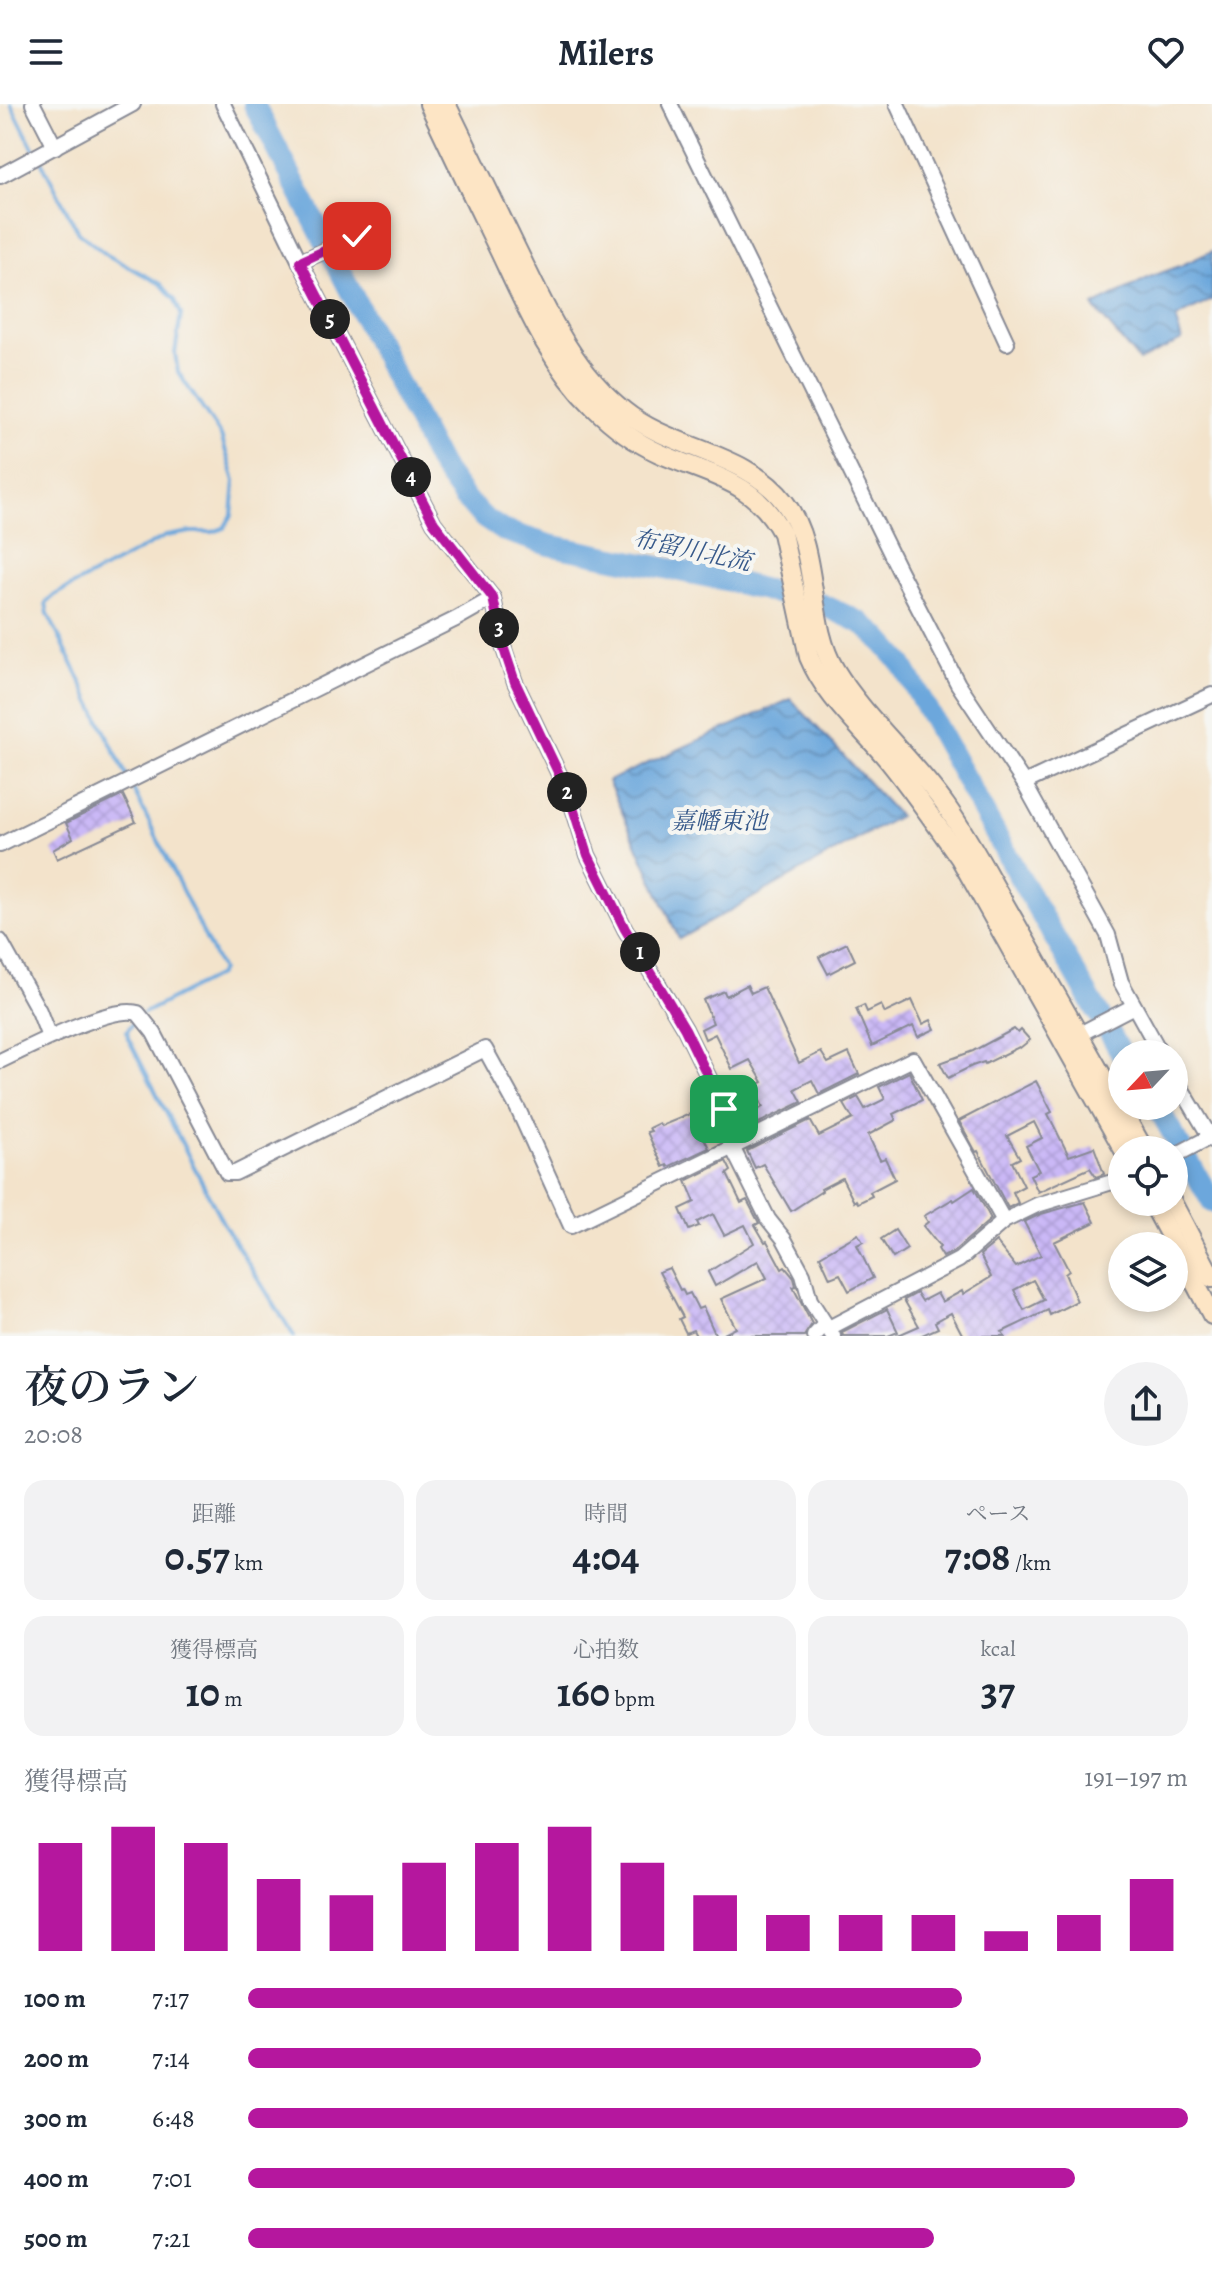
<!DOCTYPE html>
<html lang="ja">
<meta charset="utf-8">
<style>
body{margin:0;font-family:Alegreya,"Noto Serif JP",serif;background:#f2f2f3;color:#1f2937;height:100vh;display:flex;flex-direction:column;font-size:30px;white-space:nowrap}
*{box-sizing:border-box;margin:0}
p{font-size:26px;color:#747a83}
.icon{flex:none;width:44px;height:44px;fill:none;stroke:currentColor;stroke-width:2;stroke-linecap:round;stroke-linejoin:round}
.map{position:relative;height:1232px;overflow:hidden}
.panel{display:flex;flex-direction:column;background:#fff;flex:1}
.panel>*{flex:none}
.needle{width:52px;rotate:244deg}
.buttons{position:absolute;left:1108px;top:936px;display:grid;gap:16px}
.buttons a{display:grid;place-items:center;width:80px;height:80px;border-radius:50%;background:#fff;box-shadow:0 4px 12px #0003;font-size:40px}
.pin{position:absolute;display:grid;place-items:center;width:68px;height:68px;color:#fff;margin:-34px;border-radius:16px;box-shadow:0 4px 12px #0006}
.km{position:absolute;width:40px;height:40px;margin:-20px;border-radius:50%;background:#222;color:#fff;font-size:22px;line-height:40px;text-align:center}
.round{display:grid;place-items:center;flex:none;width:84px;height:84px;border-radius:42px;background:#f2f2f3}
.headline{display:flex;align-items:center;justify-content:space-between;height:136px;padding:0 24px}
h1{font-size:44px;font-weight:600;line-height:60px}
.stats{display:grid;grid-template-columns:repeat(3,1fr);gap:12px;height:136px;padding:8px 24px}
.stats div{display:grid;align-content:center;border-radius:20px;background:#f2f2f3;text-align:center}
.stats b{font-size:40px;font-weight:600}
.stats small{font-size:22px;font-weight:400}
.stats p{font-size:22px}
.chart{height:224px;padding:16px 24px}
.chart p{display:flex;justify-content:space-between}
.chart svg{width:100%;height:144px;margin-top:8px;stroke:#b5179e;stroke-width:6}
ul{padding:0 24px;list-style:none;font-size:26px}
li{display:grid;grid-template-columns:128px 96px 1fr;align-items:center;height:60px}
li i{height:20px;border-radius:10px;background:#b5179e}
header{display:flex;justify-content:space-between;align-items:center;height:104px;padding:0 24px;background:#fff;font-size:36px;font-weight:600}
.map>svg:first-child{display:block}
</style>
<header><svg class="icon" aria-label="menu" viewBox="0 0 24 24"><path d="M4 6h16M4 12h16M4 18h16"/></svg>Milers<svg class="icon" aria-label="heart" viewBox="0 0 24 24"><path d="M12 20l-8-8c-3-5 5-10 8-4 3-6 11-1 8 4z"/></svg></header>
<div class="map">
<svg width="1212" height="1232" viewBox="0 0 1212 1232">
<defs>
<pattern id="water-waves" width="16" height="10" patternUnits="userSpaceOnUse" patternTransform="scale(2)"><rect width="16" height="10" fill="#6ca7dc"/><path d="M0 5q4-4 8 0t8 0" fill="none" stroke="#5888b6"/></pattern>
<pattern id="building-cross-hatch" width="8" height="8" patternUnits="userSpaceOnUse" patternTransform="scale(2)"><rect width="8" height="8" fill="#cab8f6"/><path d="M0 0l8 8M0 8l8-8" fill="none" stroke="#ad9ed5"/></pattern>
</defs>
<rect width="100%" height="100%" fill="#f6f6f2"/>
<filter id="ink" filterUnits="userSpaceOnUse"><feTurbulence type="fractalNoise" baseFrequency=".0125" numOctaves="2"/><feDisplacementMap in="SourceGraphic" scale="16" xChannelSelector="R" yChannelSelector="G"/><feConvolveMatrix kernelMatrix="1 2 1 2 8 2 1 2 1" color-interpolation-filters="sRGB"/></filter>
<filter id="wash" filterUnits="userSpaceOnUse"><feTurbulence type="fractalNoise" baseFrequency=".006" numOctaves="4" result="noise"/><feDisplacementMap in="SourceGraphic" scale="32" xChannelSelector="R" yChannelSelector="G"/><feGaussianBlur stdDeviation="1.8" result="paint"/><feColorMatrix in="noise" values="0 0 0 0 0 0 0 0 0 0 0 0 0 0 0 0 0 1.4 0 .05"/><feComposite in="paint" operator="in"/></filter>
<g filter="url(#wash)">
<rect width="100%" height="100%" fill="#f3e3cb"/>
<g fill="url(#water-waves)" stroke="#446b9d" stroke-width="2">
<polygon points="1212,147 1212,196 1178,213 1176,217 1182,236 1139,257 1093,202 1152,172 1180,162"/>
<polygon points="791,595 899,712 679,835 608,677"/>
</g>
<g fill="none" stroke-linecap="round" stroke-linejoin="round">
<g stroke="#6ca7dc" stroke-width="4">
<polyline points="11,0 35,48"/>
<polyline points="40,55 78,128 107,151 161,180 175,196 181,210 175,249 178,268 221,332 235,377 232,411 224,424 213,428 191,428 166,432 55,491 46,499 48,510 221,866 218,871 144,909"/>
<polyline points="137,913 127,927 128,934 223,1119 294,1232"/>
</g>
<g stroke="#6ca7dc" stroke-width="22">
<polyline points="254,0 440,361 464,394 484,414 502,426 549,441 730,477 823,501 860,518 877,532 902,560 1017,769 1122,950"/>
<polyline points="1157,1002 1212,1098"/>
</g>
</g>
<g id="blocks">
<g fill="url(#building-cross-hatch)" fill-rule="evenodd">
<polygon points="123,691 136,718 57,755 53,746 73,734 66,719"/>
<polygon points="847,839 855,856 828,870 819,853"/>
<polygon points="747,881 751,889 764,883 799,959 821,948 828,959 849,949 859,970 819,990 812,976 795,985 802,998 742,1027 741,1026 749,1022 745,1014 763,1003 753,983 763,978 750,956 732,965 715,930 705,935 701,925 713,919 703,896 724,887 726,892"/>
<polygon points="912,896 923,920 931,916 935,925 918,933 913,922 872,942 856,905 864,901 867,908 881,901 885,909"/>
<polygon points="1014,925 1018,929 1021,926 1030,936 1020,944 1019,943 985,960 984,958 972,962 948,974 940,959 973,947"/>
<polygon points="909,968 922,996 893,1010 896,1016 868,1031 880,1056 885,1054 895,1075 870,1088 872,1092 858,1099 856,1096 854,1098 842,1074 821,1085 822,1087 791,1107 763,1060 755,1064 747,1047 810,1016 819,1032 853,1015 844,1000 858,993 865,1005 885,995 879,983"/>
<polygon points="1036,977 1052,1008 1048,1010 1069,1052 1094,1043 1104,1070 1096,1073 1090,1064 1038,1088 1030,1071 1039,1067 1026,1042 1042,1034 1034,1018 1007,1032 1020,1054 1012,1058 1024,1082 1013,1088 1018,1099 1008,1104 978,1047 976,1048 959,1017"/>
<polygon points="702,1005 711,1024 701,1028 709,1044 668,1063 667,1061 663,1063 647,1028 651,1027 649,1024 659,1019 661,1022"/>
<polygon points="726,1057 731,1067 727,1070 741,1099 747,1096 759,1119 755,1121 765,1138 767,1137 782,1165 785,1163 794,1174 796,1182 793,1183 812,1220 804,1232 720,1232 736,1224 721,1195 767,1174 758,1157 715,1182 708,1168 754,1139 745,1121 724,1131 713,1110 697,1118 699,1122 689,1126 680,1105 695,1098 686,1077"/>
<polygon points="974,1084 991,1115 953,1148 943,1153 938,1145 940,1143 923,1122 928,1118 924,1112 953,1095 954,1097"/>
<path d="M1085,1098L1095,1118L1054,1138L1069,1167L1065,1170L1077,1197L1050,1211L1048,1206L1002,1228L1005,1232H963L951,1209L935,1218L938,1224L920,1232H896L919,1222L904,1196L917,1189L922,1197L937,1189L942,1198L962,1187L963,1190L991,1173L980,1151L996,1138L1016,1163L1041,1151L1024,1118L1041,1110ZM1033,1176L1044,1196L1024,1206L1014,1186Z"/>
<polygon points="895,1126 907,1145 893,1154 881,1135"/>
<polygon points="858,1130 863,1138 857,1141 873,1174 849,1187 840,1170 830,1174 820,1152"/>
<polygon points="669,1164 680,1186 682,1185 685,1191 690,1189 698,1205 703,1203 716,1232 696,1232 693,1226 686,1229 679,1215 683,1213 659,1168"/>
<polygon points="887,1205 898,1228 888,1232 843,1232 842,1228"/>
</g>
</g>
</g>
<g filter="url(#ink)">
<use href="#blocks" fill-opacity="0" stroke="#878994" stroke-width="2"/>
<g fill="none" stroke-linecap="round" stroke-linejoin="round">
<defs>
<g id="street">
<polyline points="33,0 55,43"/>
<polyline points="223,0 300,158 434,419 493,494 503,542 515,578 569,691 588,751 625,825 685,925 724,1005 732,1043 768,1115 784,1135 803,1170 810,1196 833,1232"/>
<polyline points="670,0 899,466 958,580 1024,679 1108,831 1121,878 1161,950"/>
<polyline points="897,0 1007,239"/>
<polyline points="0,72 133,0"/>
<polyline points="300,158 357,132"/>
<polyline points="1024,679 1212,591"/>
<polyline points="0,741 456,515 493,494"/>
<polyline points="0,837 39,907 49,933"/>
<polyline points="1070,935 1134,902"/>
<path d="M0,957C27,944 112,900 138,909L154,929L227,1069H235L485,945L518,1005L571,1122L913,955L1004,1117"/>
<polyline points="1174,972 1212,1036"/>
<polyline points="1174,1052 1212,1032"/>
<polyline points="829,1224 959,1156 1004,1117 1037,1101 1122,1075"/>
<polyline points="814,1232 825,1220"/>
</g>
<g id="secondary">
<path d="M429,0C452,49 476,99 500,148C526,203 550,260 594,303C613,322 635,338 659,349C710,372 753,375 782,429L809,553C826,594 861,623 889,657C914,688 937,721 960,754L1124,1046"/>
<path d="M446,0C470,49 493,97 517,146C546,205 571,265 624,307C672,346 747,348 785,399C820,445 806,518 835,566C865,615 913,655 946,702C972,739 993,781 1016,820C1059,895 1101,971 1144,1046"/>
<polyline points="1152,1098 1212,1211"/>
<polyline points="1172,1098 1212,1174"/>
</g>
</defs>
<use href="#street" stroke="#878994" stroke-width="18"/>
<use href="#secondary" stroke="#878994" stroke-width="22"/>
<use href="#street" stroke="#fff" stroke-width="14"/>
<use href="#secondary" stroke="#fde5c5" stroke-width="18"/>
</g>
</g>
<g fill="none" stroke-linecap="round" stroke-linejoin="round" filter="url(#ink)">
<defs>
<polyline id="route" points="357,132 300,158 434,419 493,494 503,542 515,578 569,691 588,751 625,825 685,925 724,1005"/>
</defs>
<use href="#route" stroke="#fff" stroke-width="16"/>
<use href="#route" stroke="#b5179e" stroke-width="10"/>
</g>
<g text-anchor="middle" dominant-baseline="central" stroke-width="8" stroke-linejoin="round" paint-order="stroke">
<g font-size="24" font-style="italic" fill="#37598a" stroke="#f6f6f2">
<text transform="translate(692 446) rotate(12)">布留川北流</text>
<text x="719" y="717">嘉幡東池</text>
</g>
</g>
</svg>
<div class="buttons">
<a><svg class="needle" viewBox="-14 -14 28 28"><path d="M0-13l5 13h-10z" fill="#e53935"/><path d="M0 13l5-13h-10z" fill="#747a83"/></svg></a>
<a><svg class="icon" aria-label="locate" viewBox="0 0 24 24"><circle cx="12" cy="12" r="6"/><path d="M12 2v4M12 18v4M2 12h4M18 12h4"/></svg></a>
<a><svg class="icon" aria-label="layers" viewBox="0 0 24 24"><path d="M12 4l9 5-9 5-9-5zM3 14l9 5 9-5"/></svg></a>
</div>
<div class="pin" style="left:724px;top:1005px;background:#1e9e55"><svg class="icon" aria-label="arrive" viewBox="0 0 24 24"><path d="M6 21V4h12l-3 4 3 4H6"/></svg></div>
<div class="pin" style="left:357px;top:132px;background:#d93025"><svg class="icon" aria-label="check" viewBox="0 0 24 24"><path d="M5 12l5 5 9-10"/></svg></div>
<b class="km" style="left:640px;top:848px">1</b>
<b class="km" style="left:567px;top:688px">2</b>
<b class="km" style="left:499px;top:524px">3</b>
<b class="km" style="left:411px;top:373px">4</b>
<b class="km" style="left:330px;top:215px">5</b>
</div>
<section class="panel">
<div class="headline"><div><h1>夜のラン</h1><p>20:08</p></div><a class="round"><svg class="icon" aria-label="share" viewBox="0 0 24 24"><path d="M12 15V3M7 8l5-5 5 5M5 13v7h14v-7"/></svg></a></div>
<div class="stats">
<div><p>距離</p><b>0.57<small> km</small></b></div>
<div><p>時間</p><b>4:04</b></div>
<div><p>ペース</p><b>7:08<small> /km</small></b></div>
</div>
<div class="stats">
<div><p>獲得標高</p><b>10<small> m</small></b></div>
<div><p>心拍数</p><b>160<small> bpm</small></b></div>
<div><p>kcal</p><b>37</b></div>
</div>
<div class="chart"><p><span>獲得標高</span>191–197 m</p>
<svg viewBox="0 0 160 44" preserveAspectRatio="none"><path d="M5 44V11M15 44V6M25 44V11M35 44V22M45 44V27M55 44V17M65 44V11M75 44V6M85 44V17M95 44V27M105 44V33M115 44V33M125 44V33M135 44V38M145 44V33M155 44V22"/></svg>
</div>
<ul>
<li><b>100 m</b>7:17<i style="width:76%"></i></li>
<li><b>200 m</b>7:14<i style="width:78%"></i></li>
<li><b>300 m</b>6:48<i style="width:100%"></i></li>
<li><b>400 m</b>7:01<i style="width:88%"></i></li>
<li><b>500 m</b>7:21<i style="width:73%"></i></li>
</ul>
</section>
